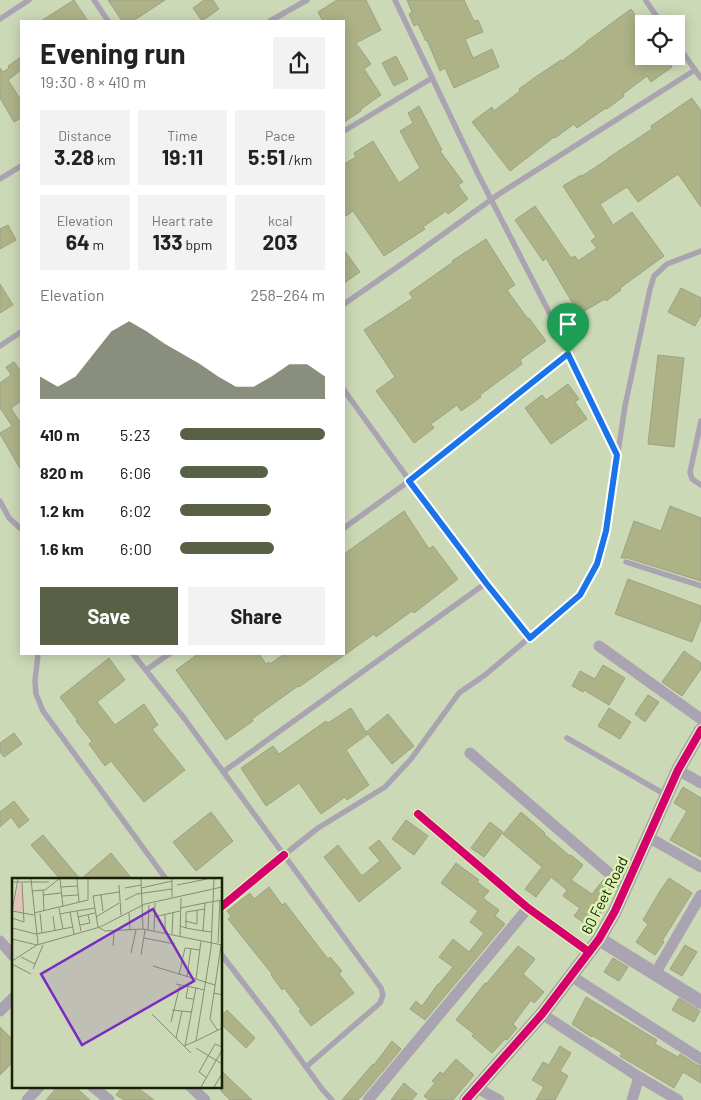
<!DOCTYPE html>
<meta charset="utf-8">
<style>
body{margin:0;font-family:Barlow,sans-serif;background:#f2f2f2;color:#222;height:100vh;display:flex;flex-direction:column;font-size:19px;white-space:nowrap}
*{box-sizing:border-box;margin:0}
p{font-size:16px;color:#767676}
.icon{flex:none;width:28px;height:28px;fill:none;stroke:currentColor;stroke-width:2;stroke-linecap:round;stroke-linejoin:round}
.map{position:relative;flex:1;overflow:hidden}
.side{position:absolute;left:20px;top:20px;width:325px;height:635px;display:flex;flex-direction:column;background:#fff;border-radius:0px;box-shadow:0 2px 12px #0003}
.side>*{flex:none}
.buttons{position:absolute;left:635px;top:15px;display:grid;gap:10px}
.buttons a{display:grid;place-items:center;width:50px;height:50px;border-radius:0px;background:#fff;box-shadow:0 2px 12px #0003;font-size:25px}
.pin{position:absolute;display:grid;place-items:center;width:42px;height:42px;color:#fff;margin:-51px -21px;border-radius:50% 50% 50% 0;rotate:-45deg;box-shadow:0 0 5px #0007}
.pin .icon{rotate:45deg}
.round{display:grid;place-items:center;flex:none;width:52px;height:52px;border-radius:0px;background:#f2f2f2}
.headline{display:flex;align-items:center;justify-content:space-between;height:85px;padding:0 20px}
h1{font-size:28px;font-weight:700;line-height:38px}
.stats{display:grid;grid-template-columns:repeat(3,1fr);gap:8px;height:85px;padding:5px 20px}
.stats div{display:grid;align-content:center;border-radius:0px;background:#f2f2f2;text-align:center}
.stats b{font-size:21px;font-weight:700}
.stats small{font-size:14px;font-weight:400}
.stats p{font-size:14px}
.chart{height:140px;padding:10px 20px}
.chart p{display:flex;justify-content:space-between}
.chart svg{width:100%;height:90px;margin-top:5px;fill:#586145;opacity:.7}
.primary-button{display:flex;gap:10px;margin-top:auto;padding:10px 20px}
.primary-button a{flex:1;height:58px;border-radius:0px;background:#586145;color:#fff;font-size:20px;font-weight:700;line-height:58px;text-align:center}
.primary-button a+a{background:#f2f2f2;color:#222}
ul{padding:0 20px;list-style:none;font-size:16px}
li{display:grid;grid-template-columns:80px 60px 1fr;align-items:center;height:38px}
li i{height:12px;border-radius:6px;background:#586145}
.map>svg:first-child{display:block}
</style>
<div class="map">
<svg width="701" height="1100" viewBox="0 0 701 1100">
<rect width="100%" height="100%" fill="#ccd9b6"/>
<g fill="#aeb287" stroke="#9da285">
<polygon points="74,0 88,21 41,21"/>
<polygon points="108,0 165,0 133,21 122,21"/>
<polygon points="204,0 213,0 219,9 202,21 193,8"/>
<polygon points="337,0 366,0 381,30 356,43 371,64 364,69 381,95 361,109 361,111 344,122 344,21 323,21 318,12"/>
<polygon points="407,0 464,0 474,21 478,20 483,32 465,39 473,58 492,49 499,67 454,88 445,68 440,71 427,40 426,41 418,24 414,26 409,14 412,12"/>
<polygon points="631,9 644,28 644,56 664,56 672,67 651,82 647,76 623,94 624,96 607,109 606,108 577,128 574,124 555,138 554,137 510,171 472,122 492,107 494,111 520,91 519,89 537,76 561,60 562,61 587,42 586,42"/>
<polygon points="396,56 408,79 394,86 382,63"/>
<polygon points="21,57 21,70 8,80 21,100 21,118 14,122 0,98 0,68 3,72 9,68 8,66"/>
<polygon points="692,98 701,111 701,207 678,174 638,202 627,187 600,204 613,225 632,212 664,256 620,288 621,290 606,301 605,299 579,314 546,258 543,261 515,220 535,206 571,258 575,256 578,261 597,248 591,241 596,237 563,186 581,175 582,176 608,159 608,158 652,129 651,126"/>
<polygon points="419,106 442,150 440,151 463,182 458,185 468,199 448,214 446,211 423,227 425,229 384,256 353,211 344,217 344,164 356,157 354,153 373,141 399,183 420,168 400,131 413,123 408,113"/>
<polygon points="8,225 16,240 0,249 0,229"/>
<polygon points="486,239 515,285 507,290 528,319 529,318 546,341 520,360 522,364 480,395 481,397 461,411 457,405 431,424 434,428 414,443 376,391 395,377 364,330 413,298 409,293 453,262 452,261"/>
<polygon points="344,250 360,272 344,283"/>
<polygon points="0,284 13,305 0,313"/>
<polygon points="681,288 701,298 701,315 695,326 668,312"/>
<polygon points="658,355 684,358 674,447 648,444"/>
<polygon points="14,362 20,370 21,369 21,401 11,408 19,421 21,420 21,470 0,434 0,433 12,426 0,408 0,383 11,375 6,367"/>
<polygon points="568,384 579,399 575,402 587,419 551,444 525,408 542,395 546,400"/>
<polygon points="670,506 701,518 701,581 627,558 621,558 634,521 661,531"/>
<polygon points="404,511 429,549 433,546 458,579 414,613 412,611 376,637 374,634 299,687 298,686 252,719 253,721 226,740 176,670 198,654 259,654 266,664 269,662 270,664 284,654 344,654 344,554"/>
<polygon points="628,579 701,606 701,619 692,642 615,614"/>
<polygon points="684,651 701,663 701,669 682,696 662,682"/>
<polygon points="109,658 125,680 97,702 115,725 144,704 158,725 152,729 185,770 144,802 111,761 105,766 89,744 92,741 76,721 77,720 60,697"/>
<polygon points="603,665 625,678 609,705 584,690 583,692 572,686 580,671 595,679"/>
<polygon points="648,695 659,702 645,722 635,714"/>
<polygon points="351,708 366,732 388,714 414,746 392,764 368,734 346,750 369,785 347,800 345,797 321,814 299,783 266,806 241,768 273,746 279,754 326,721 328,723"/>
<polygon points="609,708 631,722 620,739 598,726"/>
<polygon points="14,733 22,744 4,757 0,752 0,743"/>
<polygon points="683,787 701,798 701,857 670,840 687,811 674,803"/>
<polygon points="14,801 29,820 19,828 11,817 0,827 0,812"/>
<polygon points="211,812 233,841 196,871 173,842"/>
<polygon points="521,812 545,833 544,834 570,856 571,855 583,865 571,880 592,894 604,879 615,888 606,900 609,902 590,927 574,916 580,908 563,896 567,890 551,877 536,897 525,889 542,867 503,834"/>
<polygon points="406,820 428,836 414,855 392,839"/>
<polygon points="490,822 503,832 484,857 471,848"/>
<polygon points="43,835 80,879 60,879 31,845"/>
<polygon points="379,840 401,868 359,902 324,857 338,845 362,876 380,861 369,848"/>
<polygon points="111,853 132,879 81,879"/>
<polygon points="456,863 479,880 477,882 489,891 483,898 499,910 495,916 505,924 425,1020 410,1009 416,1001 422,1006 438,984 439,984 453,967 439,957 453,939 469,952 484,933 470,922 478,911 441,883"/>
<polygon points="669,878 692,893 662,941 664,942 655,955 636,942 648,924 643,920 660,891"/>
<polygon points="269,887 282,905 285,903 328,959 330,957 342,971 339,974 354,993 311,1026 299,1011 301,1010 284,988 282,990 271,975 272,974 228,919 231,916 227,911 250,893 254,899"/>
<polygon points="685,945 697,952 682,976 670,969"/>
<polygon points="518,946 535,959 523,974 544,992 534,1003 531,1000 513,1024 517,1028 507,1040 505,1039 492,1053 472,1036 474,1034 456,1020 485,983 486,984"/>
<polygon points="613,958 628,967 619,981 604,972"/>
<polygon points="586,997 657,1040 655,1044 678,1057 680,1054 697,1065 701,1066 701,1083 683,1072 674,1088 620,1056 622,1053 593,1036 592,1037 590,1036 572,1024"/>
<polygon points="679,998 700,1011 694,1022 672,1010"/>
<polygon points="227,1010 255,1038 246,1048 221,1024 221,1016"/>
<polygon points="0,1027 14,1041 14,1061 0,1075"/>
<polygon points="392,1041 401,1049 362,1096 358,1100 342,1100 373,1064 374,1065"/>
<polygon points="560,1046 571,1053 560,1071 568,1076 555,1100 536,1100 544,1087 532,1080 543,1062 549,1065"/>
<polygon points="456,1059 474,1075 453,1100 429,1100 424,1096 435,1083 432,1081 440,1072 443,1074"/>
<polygon points="221,1070 231,1080 252,1100 230,1100 221,1091"/>
<polygon points="404,1083 417,1094 412,1100 391,1100"/>
<polygon points="58,1086 74,1086 90,1100 46,1100"/>
<polygon points="123,1086 135,1086 154,1100 124,1100 116,1095"/>
</g>
<g fill="none" stroke-linecap="round" stroke-linejoin="round">
<g stroke="#aaa3b1" stroke-width="5.5">
<polyline points="94,0 108,21"/>
<polyline points="395,0 478,174 551,316 617,455"/>
<polyline points="646,1 662,24"/>
<polyline points="0,19 29,0"/>
<polyline points="270,21 307,0"/>
<polyline points="676,43 695,70"/>
<polyline points="344,131 432,78"/>
<polyline points="0,179 21,166"/>
<polyline points="344,304 406,261 499,194 695,70 701,78"/>
<polyline points="0,346 21,332"/>
<path d="M344,390C404,474 465,557 530,638"/>
<polyline points="701,421 690,472 692,479 701,485"/>
<polyline points="0,501 9,518 21,529"/>
<polyline points="344,528 409,481 568,354"/>
<polyline points="626,562 701,586"/>
<polyline points="38,654 35,681 36,694 43,711 166,879"/>
<polyline points="133,654 184,718 381,988 383,995 380,1003 306,1067 322,1089 332,1100"/>
<polyline points="146,670 169,654"/>
<polyline points="567,738 666,795"/>
<polyline points="223,772 486,583"/>
<polyline points="284,855 318,828 385,787 411,759 459,693 485,675 580,595 597,564 606,531 625,406 650,289 654,276 667,264 701,251"/>
<polyline points="221,954 272,1020 306,1067"/>
</g>
<g stroke="#aaa3b1" stroke-width="11">
<polyline points="599,646 701,719"/>
<polyline points="470,753 625,887"/>
<polyline points="678,770 701,783"/>
<polyline points="418,814 528,908 589,952"/>
<polyline points="648,837 701,867"/>
<polyline points="221,907 284,855"/>
<polyline points="0,941 14,957"/>
<polyline points="655,974 701,895"/>
<polyline points="571,976 701,1059"/>
<polyline points="0,1011 14,997"/>
<polyline points="542,1014 639,1077 678,1100"/>
<polyline points="92,1086 109,1100"/>
<polyline points="190,1086 205,1100"/>
<polyline points="477,1088 499,1100"/>
<polyline points="27,1100 40,1086"/>
<polyline points="368,1100 528,908"/>
<polyline points="632,1100 639,1077"/>
</g>
<g stroke="#aaa3b1" stroke-width="14">
<polyline points="599,939 701,1002"/>
<polyline points="466,1100 542,1014 599,939 615,911 678,770 701,730"/>
</g>
<defs>
<g id="cycleway">
<polyline points="418,814 528,908 589,952"/>
<polyline points="221,907 284,855"/>
<polyline points="466,1100 542,1014 599,939 615,911 678,770 701,730"/>
</g>
</defs>
<use href="#cycleway" stroke="#ddf5b4" stroke-width="11"/>
<use href="#cycleway" stroke="#d6006c" stroke-width="8"/>
</g>
<g fill="none" stroke-linecap="round" stroke-linejoin="round">
<defs>
<polygon id="route" points="568,354 617,455 606,531 597,564 580,595 530,638 486,583 409,481"/>
</defs>
<use href="#route" stroke="#fff" stroke-width="10"/>
<use href="#route" stroke="#1a73e8" stroke-width="6"/>
</g>
<g text-anchor="middle" dominant-baseline="central" stroke-width="5" stroke-linejoin="round" paint-order="stroke">
<g font-size="15" fill="#192108" stroke="#ddf5b4">
<text transform="translate(604 895) rotate(-63)">60 Feet Road</text>
</g>
</g>
<g transform="translate(12 878)">
<rect width="210" height="210" fill="#ccd9b6"/>
<path d="M7,6L10,7L12,35L1,32Z" fill="#e1c2ba"/>
<path fill="none" stroke="#848f70" stroke-width="1" d="M6,1L0,33L22,37M19,1L26,66M48,1L51,29M65,1L67,24M129,1L131,51M160,1V19M0,4H37M107,7L109,37M165,7L195,1M49,9L65,8M113,10L129,7M129,10L160,3M31,12L32,33M20,13L33,12L47,1M31,17L49,15M89,17L91,33M50,18L66,17M81,18L86,49L93,53L131,51L210,67M81,18L107,14M113,22L125,16L160,11M193,25L210,22M47,30L48,36L58,34L62,56M168,30L193,25L191,53L200,54M65,33L69,53M58,34L83,30M22,35L76,22V1M28,35L30,55M117,35L118,52M48,36L51,51M153,37V55M41,38L43,53M66,39L83,35M84,39L107,25M142,39L168,33M0,40L12,44L10,5M173,43L185,46V32M68,47L78,45L76,37M168,48L174,50V34L193,31M0,50L24,56L61,49M174,50L191,53M136,52L137,27M142,53L143,25M160,56L161,35M168,58L169,20M132,60L163,66M0,61L25,67M206,65L208,22M209,67L202,115L210,117M101,68L102,53M119,75L124,52M129,77L133,52M9,79L23,86M0,83L25,67L88,49L133,26L210,9M0,86L19,96M141,88L203,107M21,91L31,67M167,97L173,70L188,72M175,98L179,70M184,101L189,63M164,106L184,110M176,109L174,120L181,121M202,115L198,141L206,153M160,132L179,134M140,136L179,175M159,144L168,107M164,160L170,133M184,163L210,150M172,168L184,163L199,70L202,1M173,168L184,110L192,112M184,170L210,186M195,200L187,194L203,166L210,169M189,209L210,172M202,209L210,196"/>
<path fill="#7b2cbf" fill-opacity="0.15" stroke="#7b2cbf" stroke-width="2.5" d="M141,31L182,103L70,167L29,96Z"/>
<rect width="210" height="210" fill="none" stroke="#192108" stroke-width="2.5"/>
</g>
</svg>
<div class="buttons">
<a><svg class="icon" aria-label="locate" viewBox="0 0 24 24"><circle cx="12" cy="12" r="6"/><path d="M12 2v4M12 18v4M2 12h4M18 12h4"/></svg></a>
</div>
<div class="pin" style="left:568px;top:354px;background:#1e9e55"><svg class="icon" aria-label="arrive" viewBox="0 0 24 24"><path d="M6 21V4h12l-3 4 3 4H6"/></svg></div>
<section class="side">
<div class="headline"><div><h1>Evening run</h1><p>19:30 · 8 × 410 m</p></div><a class="round"><svg class="icon" aria-label="share" viewBox="0 0 24 24"><path d="M12 15V3M7 8l5-5 5 5M5 13v7h14v-7"/></svg></a></div>
<div class="stats">
<div><p>Distance</p><b>3.28<small> km</small></b></div>
<div><p>Time</p><b>19:11</b></div>
<div><p>Pace</p><b>5:51<small> /km</small></b></div>
</div>
<div class="stats">
<div><p>Elevation</p><b>64<small> m</small></b></div>
<div><p>Heart rate</p><b>133<small> bpm</small></b></div>
<div><p>kcal</p><b>203</b></div>
</div>
<div class="chart"><p><span>Elevation</span>258–264 m</p>
<svg viewBox="0 0 160 44" preserveAspectRatio="none"><path d="M0 44V33L10 38L20 33L30 22L40 11L50 6L60 11L70 17L80 22L90 27L100 33L110 38L120 38L130 33L140 27L150 27L160 33V44z"/></svg>
</div>
<ul>
<li><b>410 m</b>5:23<i style="width:100%"></i></li>
<li><b>820 m</b>6:06<i style="width:61%"></i></li>
<li><b>1.2 km</b>6:02<i style="width:63%"></i></li>
<li><b>1.6 km</b>6:00<i style="width:65%"></i></li>
</ul>
<div class="primary-button"><a>Save</a><a>Share</a></div>
</section>
</div>
